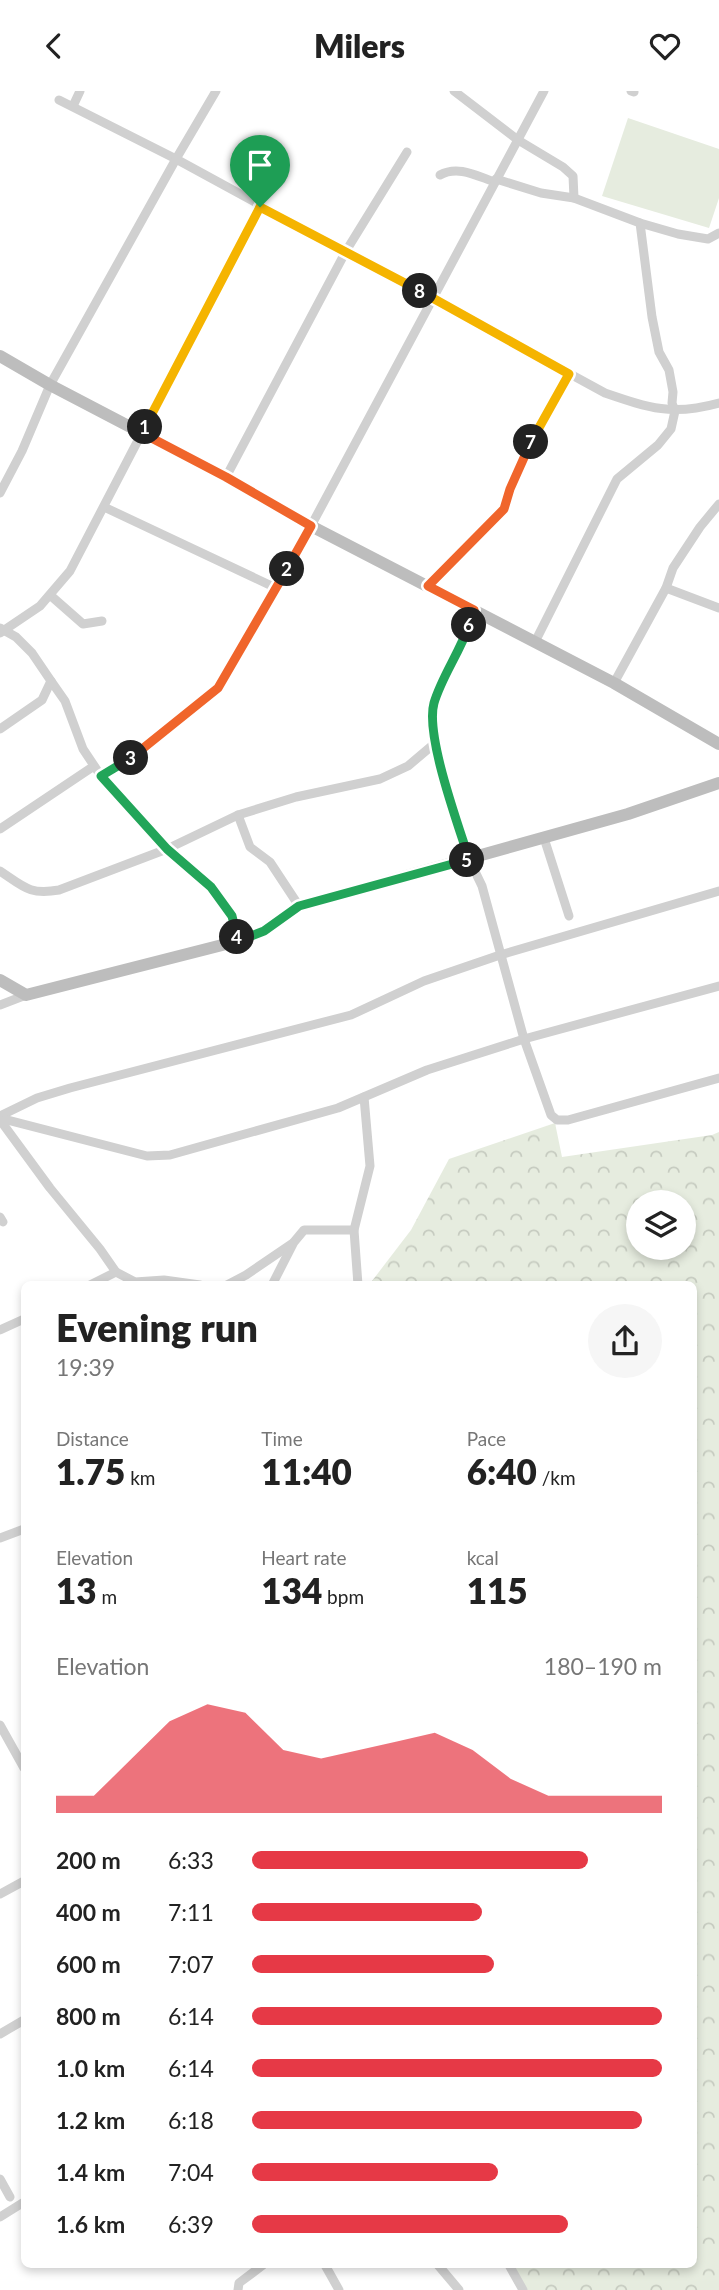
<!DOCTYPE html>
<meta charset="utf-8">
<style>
body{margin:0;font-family:Lato,sans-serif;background:#f6f6f6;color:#222;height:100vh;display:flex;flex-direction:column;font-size:26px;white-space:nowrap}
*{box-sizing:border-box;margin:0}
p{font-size:23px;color:#767676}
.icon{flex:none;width:38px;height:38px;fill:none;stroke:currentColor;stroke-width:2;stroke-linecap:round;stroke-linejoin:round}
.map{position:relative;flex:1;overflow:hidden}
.sheet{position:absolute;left:21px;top:1190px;width:676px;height:987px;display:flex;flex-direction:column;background:#fff;border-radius:10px;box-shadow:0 4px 10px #0003}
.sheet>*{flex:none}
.tools{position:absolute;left:626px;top:1099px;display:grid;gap:14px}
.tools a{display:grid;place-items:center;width:70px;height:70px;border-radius:50%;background:#fff;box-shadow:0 4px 10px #0003;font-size:35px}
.pin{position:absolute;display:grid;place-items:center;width:60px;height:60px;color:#fff;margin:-72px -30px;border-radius:50% 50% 50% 0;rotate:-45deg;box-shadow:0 0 7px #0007}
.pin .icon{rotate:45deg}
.km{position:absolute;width:35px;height:35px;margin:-18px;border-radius:50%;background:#222;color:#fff;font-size:19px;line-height:35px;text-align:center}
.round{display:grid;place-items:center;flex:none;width:74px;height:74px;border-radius:37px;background:#f6f6f6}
.summary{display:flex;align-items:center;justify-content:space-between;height:119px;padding:0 35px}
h1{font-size:38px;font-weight:800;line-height:52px}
.metrics{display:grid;grid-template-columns:repeat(3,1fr);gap:10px;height:119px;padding:7px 35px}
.metrics div{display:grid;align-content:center}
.metrics b{font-size:35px;font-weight:800}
.metrics small{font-size:19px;font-weight:400}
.metrics p{font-size:19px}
.chart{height:196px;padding:14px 35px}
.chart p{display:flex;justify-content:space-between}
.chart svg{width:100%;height:126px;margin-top:7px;fill:#e63946;opacity:.7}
ul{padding:0 35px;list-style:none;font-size:23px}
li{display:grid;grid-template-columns:112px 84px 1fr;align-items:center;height:52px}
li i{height:18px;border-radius:9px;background:#e63946}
header{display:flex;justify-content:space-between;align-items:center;height:91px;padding:0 35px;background:#fff;font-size:32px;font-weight:800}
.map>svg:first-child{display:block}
</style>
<header><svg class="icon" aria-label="back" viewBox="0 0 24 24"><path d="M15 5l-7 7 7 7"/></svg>Milers<svg class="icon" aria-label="heart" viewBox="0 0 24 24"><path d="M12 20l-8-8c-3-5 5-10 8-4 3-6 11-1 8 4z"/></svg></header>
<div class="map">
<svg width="719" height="2199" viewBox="0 0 719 2199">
<defs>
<pattern id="forest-crowns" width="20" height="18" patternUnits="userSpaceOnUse" patternTransform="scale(1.75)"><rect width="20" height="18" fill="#e6ecdf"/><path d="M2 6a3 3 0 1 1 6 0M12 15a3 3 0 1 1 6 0" fill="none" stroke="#c6cbc0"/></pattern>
</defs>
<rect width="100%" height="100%" fill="#fff"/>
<path fill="url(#forest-crowns)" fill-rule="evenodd" d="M555,1032L562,1066L712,1044L719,1041V2199H523L509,2174H693V1194H373L372,1190L411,1139L449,1068ZM639,1111H684V1157H639Z"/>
<polygon fill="#e6ecdf" points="628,27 719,58 719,107 709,137 602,105"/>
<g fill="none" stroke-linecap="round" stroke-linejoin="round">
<g stroke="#d0d0d0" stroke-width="9">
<polyline points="454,0 518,49 563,76 573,85 574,107"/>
<polyline points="631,0 634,1"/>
<path d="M59,9L176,68L605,302C649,317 672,325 719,312"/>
<polyline points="73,15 80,0"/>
<path d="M440,84C458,74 477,85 495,91"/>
<polyline points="496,88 541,102 574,107 640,132 652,226 659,261 669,279 673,301 672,312 675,320 671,338 658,354 617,388 535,551"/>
<polyline points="640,132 678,143 708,148 719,142"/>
<polyline points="226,386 346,160 407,61"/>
<polyline points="0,402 22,360 50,294 176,68 216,0"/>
<polyline points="104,416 276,497"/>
<polyline points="428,495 504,418 510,398 525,362 569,283"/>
<polyline points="666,497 719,517"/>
<polyline points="50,504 83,533 102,530"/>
<polyline points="474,519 462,556 441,593 433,616 434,653 469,768 482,795 524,948 551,1024 557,1029 568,1029 719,987"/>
<polyline points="0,537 16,546 32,562 51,590 65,610 83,658 101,685 167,758 211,796 231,825 238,850"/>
<polyline points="0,542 40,515 70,480 260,115"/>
<polyline points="614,592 666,497 673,477 700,436 719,413"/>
<polyline points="0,638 42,609 51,590"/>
<polyline points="101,685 126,671 218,597 311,435 544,0"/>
<polyline points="238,724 250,756 270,771 299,815"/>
<polyline points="0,738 94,675"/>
<polyline points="544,747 569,825"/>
<path d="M0,780C24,796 29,804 59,799L167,758L238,724L296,706L380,688L408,675L434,653"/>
<polyline points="0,914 26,904"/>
<polyline points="0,1025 37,1007 70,997 351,924 424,890 500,864 719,800"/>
<polyline points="0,1027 147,1065 170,1064 338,1017 427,979 524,948 719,895"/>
<polyline points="0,1029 50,1097 100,1158 116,1181 135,1191 164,1189 200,1194"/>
<polyline points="0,1126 3,1131"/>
<polyline points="90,1194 116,1181"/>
<polyline points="227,1194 246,1184 293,1152"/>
<polyline points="272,1194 294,1151 304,1139 354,1139"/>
<polyline points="358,1194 354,1139 370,1075 364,1006"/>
<polyline points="0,1239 24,1228"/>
<polyline points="0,1447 24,1438"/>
<polyline points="0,1634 24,1677"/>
<polyline points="0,1803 24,1790"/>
<polyline points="0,1943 24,1929"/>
<polyline points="0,2088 10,2106"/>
<polyline points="0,2126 24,2111"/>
<polyline points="325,2174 339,2199"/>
<polyline points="438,2174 459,2199"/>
<polyline points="509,2174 523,2199"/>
<polyline points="238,2199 239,2192 263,2174"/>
</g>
<g stroke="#bdbdbd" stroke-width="12">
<polyline points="0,265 50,294 226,386 311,435 614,592 719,653"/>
<polyline points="0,889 26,904 238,850 263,840 299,815 628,723 719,692"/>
</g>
</g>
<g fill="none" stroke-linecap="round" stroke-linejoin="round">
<defs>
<polyline id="split-1" points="145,336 260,116"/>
<polyline id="split-2" points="145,336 142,342 226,386 311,435 287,478"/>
<polyline id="split-3" points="131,667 218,597 287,478"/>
<polyline id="split-4" points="131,667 101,685 167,758 211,796 232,825 237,846"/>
<polyline id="split-5" points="237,846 238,850 264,840 299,815 467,769"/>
<path id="split-6" d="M467,769L469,768C458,733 425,644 434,612C442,585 460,561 469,534"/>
<polyline id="split-7" points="469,534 474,519 428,495 504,418 510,398 531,351"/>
<polyline id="split-8" points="420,200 569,283 531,351"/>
<polyline id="split-9" points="260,116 420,200"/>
</defs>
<use href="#split-1" stroke="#fff" stroke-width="14"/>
<use href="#split-2" stroke="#fff" stroke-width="14"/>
<use href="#split-3" stroke="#fff" stroke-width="14"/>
<use href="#split-4" stroke="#fff" stroke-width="14"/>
<use href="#split-5" stroke="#fff" stroke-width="14"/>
<use href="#split-6" stroke="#fff" stroke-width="14"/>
<use href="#split-7" stroke="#fff" stroke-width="14"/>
<use href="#split-8" stroke="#fff" stroke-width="14"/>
<use href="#split-9" stroke="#fff" stroke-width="14"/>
<use href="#split-1" stroke="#f5b400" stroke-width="9"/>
<use href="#split-2" stroke="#f0652b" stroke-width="9"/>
<use href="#split-3" stroke="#f0652b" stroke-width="9"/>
<use href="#split-4" stroke="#22a559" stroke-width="9"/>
<use href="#split-5" stroke="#22a559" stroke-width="9"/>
<use href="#split-6" stroke="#22a559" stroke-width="9"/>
<use href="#split-7" stroke="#f0652b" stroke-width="9"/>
<use href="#split-8" stroke="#f5b400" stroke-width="9"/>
<use href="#split-9" stroke="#f5b400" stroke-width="9"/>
</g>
</svg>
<div class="tools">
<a><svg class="icon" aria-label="layers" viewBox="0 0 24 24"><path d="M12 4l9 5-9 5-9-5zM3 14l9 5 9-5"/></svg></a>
</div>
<div class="pin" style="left:260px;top:116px;background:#1e9e55"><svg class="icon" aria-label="arrive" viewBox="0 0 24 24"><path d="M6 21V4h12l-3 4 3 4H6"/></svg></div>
<b class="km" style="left:145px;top:336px">1</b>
<b class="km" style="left:287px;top:478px">2</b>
<b class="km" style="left:131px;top:667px">3</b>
<b class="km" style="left:237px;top:846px">4</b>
<b class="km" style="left:467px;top:769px">5</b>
<b class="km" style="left:469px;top:534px">6</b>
<b class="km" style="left:531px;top:351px">7</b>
<b class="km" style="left:420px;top:200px">8</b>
<section class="sheet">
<div class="summary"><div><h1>Evening run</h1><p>19:39</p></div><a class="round"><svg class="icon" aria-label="share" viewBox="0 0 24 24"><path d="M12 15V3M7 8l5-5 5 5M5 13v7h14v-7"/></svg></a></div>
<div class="metrics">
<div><p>Distance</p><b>1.75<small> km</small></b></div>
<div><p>Time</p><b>11:40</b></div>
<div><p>Pace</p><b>6:40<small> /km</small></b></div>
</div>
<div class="metrics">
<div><p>Elevation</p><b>13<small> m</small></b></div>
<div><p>Heart rate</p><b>134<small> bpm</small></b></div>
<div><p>kcal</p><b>115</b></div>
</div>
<div class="chart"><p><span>Elevation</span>180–190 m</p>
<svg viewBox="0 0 160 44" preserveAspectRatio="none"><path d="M0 44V38L10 38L20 25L30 12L40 6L50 9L60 22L70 25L80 22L90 19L100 16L110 22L120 32L130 38L140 38L150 38L160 38V44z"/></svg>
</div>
<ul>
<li><b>200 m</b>6:33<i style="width:82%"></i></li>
<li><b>400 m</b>7:11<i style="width:56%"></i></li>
<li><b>600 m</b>7:07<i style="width:59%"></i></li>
<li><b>800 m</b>6:14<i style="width:100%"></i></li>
<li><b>1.0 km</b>6:14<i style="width:100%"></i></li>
<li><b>1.2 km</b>6:18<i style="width:95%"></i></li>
<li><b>1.4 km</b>7:04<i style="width:60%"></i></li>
<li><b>1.6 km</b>6:39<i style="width:77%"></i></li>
</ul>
</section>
</div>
